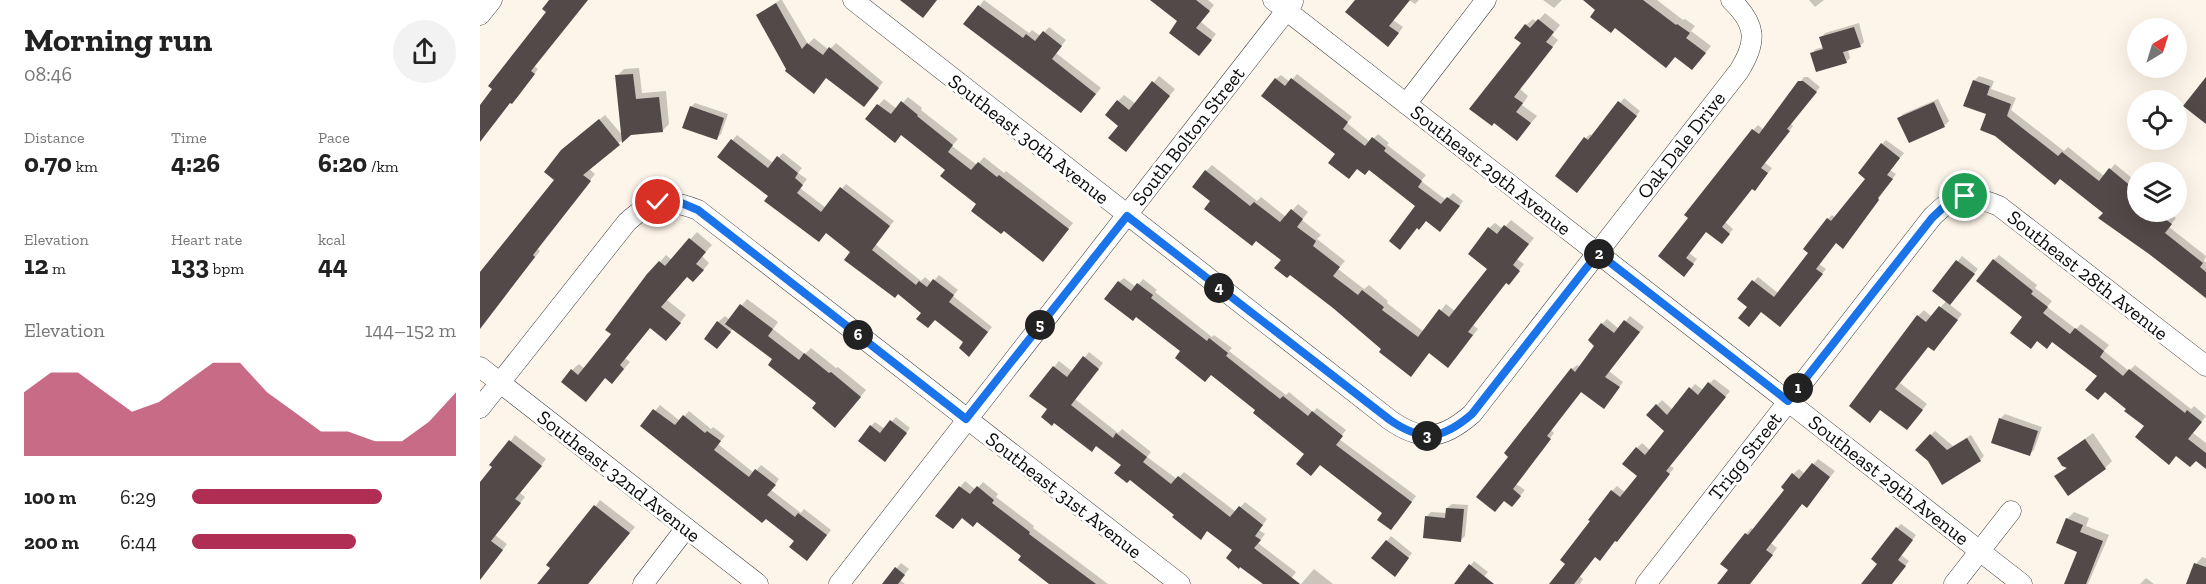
<!DOCTYPE html>
<meta charset="utf-8">
<style>
body{margin:0;font-family:"Zilla Slab",serif;background:#f2f2f2;color:#222;height:100vh;display:flex;flex-direction:column;font-size:22px;white-space:nowrap}
*{box-sizing:border-box;margin:0}
p{font-size:20px;color:#767676}
.icon{flex:none;width:33px;height:33px;fill:none;stroke:currentColor;stroke-width:2;stroke-linecap:round;stroke-linejoin:round}
.map{position:relative;flex:1;overflow:hidden}
.panel{display:flex;flex-direction:column;background:#fff;width:480px}
.panel>*{flex:none}
.needle{width:39px;rotate:38deg}
.controls{position:absolute;left:1647px;top:18px;display:grid;gap:12px}
.controls a{display:grid;place-items:center;width:60px;height:60px;border-radius:50%;background:#fff;box-shadow:0 6px 24px #0002;font-size:30px}
.pin{position:absolute;display:grid;place-items:center;width:51px;height:51px;color:#fff;margin:-26px;border:3px solid #fff;border-radius:50%;box-shadow:0 2px 6px #0007}
.km{position:absolute;width:30px;height:30px;margin:-15px;border-radius:50%;background:#222;color:#fff;font-size:16px;line-height:30px;text-align:center}
.round{display:grid;place-items:center;flex:none;width:63px;height:63px;border-radius:32px;background:#f2f2f2}
.head{display:flex;align-items:center;justify-content:space-between;height:102px;padding:0 24px}
h1{font-size:33px;font-weight:700;line-height:45px}
.figures{display:grid;grid-template-columns:repeat(3,1fr);gap:9px;height:102px;padding:6px 24px}
.figures div{display:grid;align-content:center}
.figures b{font-size:26px;font-weight:700}
.figures small{font-size:16px;font-weight:400}
.figures p{font-size:16px}
.chart{height:168px;padding:12px 24px}
.chart p{display:flex;justify-content:space-between}
.chart svg{width:100%;height:108px;margin-top:6px;fill:#b02d54;opacity:.7}
ul{padding:0 24px;list-style:none;font-size:20px}
li{display:grid;grid-template-columns:96px 72px 1fr;align-items:center;height:45px}
li i{height:15px;border-radius:8px;background:#b02d54}
main{display:flex;flex:1;min-height:0}
.map>svg:first-child{display:block}
</style>
<main>
<section class="panel">
<div class="head"><div><h1>Morning run</h1><p>08:46</p></div><a class="round"><svg class="icon" aria-label="share" viewBox="0 0 24 24"><path d="M12 15V3M7 8l5-5 5 5M5 13v7h14v-7"/></svg></a></div>
<div class="figures">
<div><p>Distance</p><b>0.70<small> km</small></b></div>
<div><p>Time</p><b>4:26</b></div>
<div><p>Pace</p><b>6:20<small> /km</small></b></div>
</div>
<div class="figures">
<div><p>Elevation</p><b>12<small> m</small></b></div>
<div><p>Heart rate</p><b>133<small> bpm</small></b></div>
<div><p>kcal</p><b>44</b></div>
</div>
<div class="chart"><p><span>Elevation</span>144–152 m</p>
<svg viewBox="0 0 160 44" preserveAspectRatio="none"><path d="M0 44V18L10 10L20 10L30 18L40 26L50 22L60 14L70 6L80 6L90 18L100 26L110 34L120 34L130 38L140 38L150 30L160 18V44z"/></svg>
</div>
<ul>
<li><b>100 m</b>6:29<i style="width:72%"></i></li>
<li><b>200 m</b>6:44<i style="width:62%"></i></li>
</ul>
</section>
<div class="map">
<svg width="1726" height="584" viewBox="0 0 1726 584">
<rect width="100%" height="100%" fill="#fef5ea"/>
<g fill="#0003">
<polygon points="71,0 107,0 54,66 58,69 37,98 0,107 68,12"/>
<polygon points="300,0 302,0 328,44 334,38 349,50 356,43 403,82 389,100 347,76 308,69 277,15"/>
<polygon points="504,0 549,33 552,30 561,36 569,27 586,40 576,53 621,88 607,105 485,24"/>
<polygon points="673,0 728,0 734,5 721,22 736,34 724,49 700,21"/>
<polygon points="877,0 929,0 913,20 923,27 914,39"/>
<polygon points="929,0 939,0 935,4"/>
<polygon points="1063,0 1082,0 1074,8"/>
<polygon points="1106,0 1177,0 1203,20 1205,19 1215,26 1211,31 1231,46 1218,62 1195,56 1136,27"/>
<polygon points="1329,0 1344,0 1335,7"/>
<polygon points="1065,13 1080,25 1072,35 1078,40 1040,89 1048,96 1042,105 1057,116 1037,139 1015,121 1043,43 1046,25 1053,19 1057,22"/>
<polygon points="1379,23 1384,42 1380,46 1368,50 1370,58 1366,62 1332,53 1336,49 1344,47 1341,38 1345,33"/>
<polygon points="159,68 162,93 186,91 189,124 182,131 151,133 108,168 115,174 57,248 60,251 3,323 0,321 0,272 76,180 89,145 125,115 143,136 137,76 144,69"/>
<polygon points="817,74 872,117 867,123 890,142 898,134 909,143 907,145 946,175 941,181 966,200 973,193 983,201 965,225 889,168 857,154 796,79 801,75 810,82"/>
<polygon points="679,76 695,89 646,150 640,125 638,101 644,95 656,104"/>
<polygon points="1499,76 1514,81 1511,89 1536,98 1531,110 1584,151 1588,147 1624,176 1635,164 1653,179 1650,183 1658,188 1658,212 1687,212 1696,218 1689,227 1726,256 1724,261 1726,262 1726,299 1508,113 1494,81"/>
<polygon points="1324,77 1328,77 1340,87 1311,124 1313,126 1285,163 1292,168 1279,185 1272,187 1245,222 1253,229 1246,238 1226,230 1209,253 1217,259 1204,275 1210,218 1207,215 1273,130 1278,125 1284,130"/>
<polygon points="428,97 442,108 441,110 478,139 472,146 497,165 504,157 524,173 526,171 593,223 569,254 499,204 467,170 422,134 387,118 404,99 417,109"/>
<polygon points="1144,98 1160,111 1101,187 1106,138 1110,134 1113,136"/>
<polygon points="1458,99 1469,121 1464,126 1419,119 1423,114"/>
<polygon points="215,103 248,114 241,134 237,138 211,107"/>
<polygon points="257,135 293,163 303,153 322,168 318,173 327,179 320,188 346,208 366,184 414,221 395,244 441,281 445,277 452,283 459,275 478,290 473,296 512,327 494,350 455,318 443,312 346,232 290,196 239,156"/>
<polygon points="1406,140 1424,153 1410,170 1416,174 1367,243 1356,241 1339,264 1346,269 1304,320 1269,307 1274,281 1278,277 1298,293 1330,253 1348,219 1352,215 1356,218 1387,178 1402,144"/>
<polygon points="732,165 777,201 781,197 806,217 818,204 828,212 822,220 841,235 837,239 865,261 858,269 884,289 889,285 908,301 907,303 944,332 966,304 976,312 1010,269 1009,228 1015,223 1023,229 1031,220 1054,238 1037,259 1044,264 1034,277 1027,282 993,325 998,329 974,360 950,352 936,369 903,348 732,201 726,171"/>
<polygon points="217,232 232,245 222,256 229,263 220,274 207,275 187,300 206,315 193,332 171,326 145,358 150,362 139,375 126,377 113,393 92,370 99,364 105,369 133,334 180,262 186,255 192,260"/>
<polygon points="1519,255 1557,285 1555,288 1572,301 1567,307 1596,329 1601,324 1629,345 1624,351 1649,371 1655,365 1711,409 1714,406 1726,416 1713,433 1726,443 1726,467 1666,426 1625,391 1619,376 1544,317 1514,260"/>
<polygon points="1482,256 1498,269 1469,304 1482,314 1459,344 1449,346 1420,383 1447,404 1427,428 1401,408 1371,405 1438,316 1444,310 1452,317 1467,300 1454,290"/>
<polygon points="644,278 656,287 663,279 677,290 675,292 732,337 734,335 752,348 749,351 806,395 809,392 833,412 837,408 866,430 859,439 936,496 916,524 826,454 777,410 702,351 639,282"/>
<polygon points="267,299 298,322 293,329 325,354 331,348 356,368 358,367 386,390 361,420 338,402 294,359 254,328 237,347 238,322 245,316 250,320"/>
<polygon points="1150,316 1164,327 1129,371 1143,382 1128,402 1102,391 1071,430 1074,433 1036,484 1045,490 1032,505 1030,456 1092,369 1097,365 1100,367 1117,345 1122,324 1127,319 1139,329"/>
<polygon points="609,352 623,363 595,399 638,433 642,429 671,452 667,457 697,479 704,472 756,512 765,502 787,519 779,530 785,534 778,543 816,572 807,584 785,584 754,550 728,530 696,514 643,465 551,395 579,361 593,372"/>
<polygon points="1234,379 1250,391 1190,466 1194,468 1141,535 1116,556 1099,576 1103,579 1100,584 1071,584 1087,564 1132,491 1137,486 1146,493 1159,475 1157,448 1162,443 1170,450 1186,431 1177,405 1182,400 1193,410 1215,384 1223,390"/>
<polygon points="180,405 200,421 209,411 231,429 233,427 245,436 238,444 274,473 281,465 299,479 291,490 321,513 324,509 351,530 332,554 316,540 162,426"/>
<polygon points="1525,414 1562,427 1554,450 1550,454 1520,419"/>
<polygon points="416,417 430,428 409,455 391,426 395,422 405,429"/>
<polygon points="1455,431 1473,446 1491,435 1504,456 1500,460 1449,460 1451,435"/>
<polygon points="1613,433 1632,461 1625,468 1576,476 1588,466 1578,458"/>
<polygon points="35,435 66,459 40,493 45,497 15,535 27,544 12,564 0,565 0,484"/>
<polygon points="1338,459 1355,471 1332,500 1323,503 1291,543 1297,548 1274,579 1268,584 1239,584 1250,570 1242,564 1266,534 1271,528 1274,530 1306,489 1303,487 1313,474 1319,469 1325,474"/>
<polygon points="485,481 496,490 503,482 518,494 516,497 554,526 553,528 628,584 572,584 543,556 497,520 482,516 458,516"/>
<polygon points="120,500 155,527 108,584 59,584"/>
<polygon points="972,504 988,505 985,536 981,540 947,516 951,512 967,513 967,508"/>
<polygon points="1594,512 1609,518 1606,526 1629,535 1608,584 1592,584 1599,551 1587,519"/>
<polygon points="1421,524 1436,535 1421,555 1429,561 1411,584 1383,584 1399,563 1417,528"/>
<polygon points="911,536 932,553 919,570 907,541"/>
<polygon points="1722,557 1726,558 1726,584 1708,584 1716,564"/>
<polygon points="994,561 1008,572 998,584 976,584"/>
<polygon points="421,563 429,569 420,580 425,584 403,584"/>
<polygon points="834,569 853,584 821,584"/>
<polygon points="1666,578 1674,584 1660,584"/>
</g>
<g fill="#524948">
<polygon points="69,0 108,0 51,71 55,74 32,104 30,103 0,142 0,105 12,89 8,86 66,12 62,9"/>
<polygon points="420,0 457,0 443,18"/>
<polygon points="670,0 716,0 730,11 716,28 732,40 719,56 689,33 697,21"/>
<polygon points="875,0 930,0 909,26 919,33 908,47 865,12"/>
<polygon points="1103,0 1163,0 1196,25 1197,24 1210,33 1206,38 1226,53 1212,70 1195,57 1186,68 1135,28 1131,33 1110,17 1115,10"/>
<polygon points="296,3 322,49 327,43 343,55 349,47 399,88 384,107 346,78 334,94 305,71 306,69 276,15"/>
<polygon points="498,5 543,38 546,34 555,41 563,31 582,46 572,59 616,94 601,113 483,24"/>
<polygon points="1058,19 1074,32 1066,42 1073,47 1034,97 1043,103 1036,112 1051,123 1037,141 1014,123 1012,126 989,109 1041,43 1034,38 1045,24 1050,28"/>
<polygon points="1374,27 1381,47 1363,52 1367,63 1336,72 1330,53 1343,49 1339,37"/>
<polygon points="153,74 156,99 179,97 183,132 151,135 142,143 135,75"/>
<polygon points="1726,77 1726,124 1703,106"/>
<polygon points="795,78 805,86 811,78 868,122 863,129 885,146 892,137 906,148 904,151 942,181 938,187 961,204 967,197 980,206 960,232 946,221 939,230 937,228 920,250 909,241 935,206 889,170 885,175 877,169 869,179 848,163 855,154 781,96"/>
<polygon points="1493,80 1510,86 1507,95 1531,104 1527,116 1578,156 1582,152 1619,181 1629,168 1658,192 1658,212 1675,212 1692,224 1685,233 1723,263 1720,267 1726,272 1726,298 1669,254 1618,218 1623,213 1580,179 1575,185 1515,136 1500,130 1506,114 1483,106"/>
<polygon points="672,81 690,96 646,152 628,138 638,126 625,115 637,100 649,110"/>
<polygon points="1318,81 1323,81 1337,92 1307,129 1310,131 1281,168 1288,173 1275,191 1272,189 1242,227 1250,234 1242,244 1226,232 1206,258 1214,264 1204,277 1178,256 1208,218 1204,215 1272,129 1279,134"/>
<polygon points="421,101 438,115 437,116 473,145 468,152 491,170 498,162 517,177 519,175 589,229 563,262 524,231 521,234 491,211 496,204 460,176 465,170 421,135 415,143 385,119 397,104 411,114"/>
<polygon points="1138,101 1157,116 1097,193 1075,176 1104,137 1108,140"/>
<polygon points="1454,102 1465,127 1429,143 1417,118"/>
<polygon points="210,106 244,118 237,140 202,128"/>
<polygon points="119,119 140,145 103,175 111,181 53,255 55,257 0,329 0,272 74,180 64,172 81,150"/>
<polygon points="251,139 288,168 297,156 318,173 315,178 323,185 317,193 341,212 360,187 410,226 392,250 436,285 439,281 447,287 453,279 474,295 469,302 508,332 489,357 479,348 483,342 455,320 448,328 436,319 441,313 418,294 415,298 364,260 370,252 346,233 339,242 284,201 288,196 237,157"/>
<polygon points="1401,143 1420,158 1407,175 1413,179 1398,198 1399,200 1363,249 1356,243 1336,269 1343,274 1300,327 1281,312 1269,327 1258,318 1267,307 1257,299 1272,280 1294,297 1328,253 1323,249 1347,218 1351,221 1385,179 1378,173"/>
<polygon points="725,170 770,206 774,202 800,222 811,209 823,219 817,227 836,241 833,246 860,267 853,276 878,295 882,290 904,307 902,310 938,337 959,309 969,317 1007,269 988,254 1008,227 1017,234 1024,225 1049,244 1033,265 1040,271 1029,285 1026,283 988,332 993,335 968,368 949,353 931,377 899,352 901,349 853,308 810,275 807,278 794,268 801,260 776,241 772,246 724,209 730,201 712,187"/>
<polygon points="209,238 226,252 216,264 224,270 213,282 207,277 181,307 201,323 186,341 170,328 140,365 144,369 132,384 125,378 106,402 81,382 91,369 98,375 131,334 125,330 167,274 179,261 185,266"/>
<polygon points="1513,259 1553,291 1551,294 1568,307 1563,313 1590,334 1595,328 1624,351 1620,357 1643,376 1649,369 1705,413 1707,410 1722,422 1708,439 1726,453 1726,469 1716,461 1710,467 1696,456 1689,465 1655,437 1664,426 1644,411 1646,409 1625,392 1618,400 1605,390 1617,376 1572,342 1567,349 1557,341 1551,349 1530,333 1542,317 1496,281"/>
<polygon points="1476,260 1495,274 1470,305 1452,291"/>
<polygon points="638,281 651,291 657,283 673,295 671,298 727,341 729,338 748,353 746,356 800,399 803,396 828,416 832,411 863,436 856,445 932,502 911,530 897,520 902,513 840,465 831,476 816,464 824,454 773,413 775,410 731,375 725,382 695,358 700,351 656,317 653,321 624,299"/>
<polygon points="260,304 293,329 288,336 319,360 324,353 349,373 351,372 381,397 355,428 332,408 336,403 288,365 292,359 245,324"/>
<polygon points="1459,306 1478,320 1454,351 1448,347 1415,389 1443,410 1427,430 1400,410 1390,423 1369,406 1437,315 1446,322"/>
<polygon points="1144,320 1160,332 1125,377 1140,387 1124,409 1101,392 1067,436 1071,439 1033,489 1041,496 1032,507 1024,501 1015,512 996,497 1028,457 1024,453 1091,368 1095,372 1114,346 1108,340 1121,323 1134,333"/>
<polygon points="237,321 251,332 237,349 224,339"/>
<polygon points="603,356 619,369 591,405 633,438 636,433 667,457 663,462 691,484 698,476 750,517 759,506 783,525 775,536 781,540 774,548 820,584 783,584 760,567 759,569 746,558 752,550 727,531 721,540 692,517 694,515 650,480 647,483 634,473 641,465 616,446 612,452 574,423 572,426 561,417 567,409 549,396 573,366 587,377"/>
<polygon points="1228,382 1246,397 1186,471 1190,474 1137,542 1135,541 1120,561 1115,557 1094,584 1069,584 1085,564 1080,560 1110,521 1108,520 1131,490 1140,497 1157,476 1142,464 1156,447 1165,455 1184,431 1166,415 1176,404 1187,415 1209,387 1218,395"/>
<polygon points="173,409 195,425 203,415 225,433 227,431 241,441 234,450 269,477 275,469 296,485 287,495 315,517 318,513 347,535 327,561 309,547 314,541 286,519 282,523 160,426"/>
<polygon points="1519,418 1558,431 1550,456 1511,443"/>
<polygon points="410,420 427,433 405,462 378,441 390,425 400,433"/>
<polygon points="1450,434 1467,450 1487,438 1501,461 1462,485 1448,461 1435,450"/>
<polygon points="1605,439 1626,469 1588,496 1574,476 1587,468 1582,466 1577,458"/>
<polygon points="29,440 62,466 35,499 41,503 11,541 23,550 0,580 0,482 12,467 9,465"/>
<polygon points="1332,463 1350,477 1327,508 1322,504 1286,550 1293,555 1270,584 1237,584 1248,570 1240,564 1265,533 1268,535 1304,490 1301,487 1312,473 1319,479"/>
<polygon points="479,486 490,494 497,486 514,500 512,503 550,532 549,534 616,584 569,584 538,560 541,556 497,522 493,527 482,518 473,529 455,516"/>
<polygon points="114,505 150,533 108,584 57,584 70,568 66,565"/>
<polygon points="966,508 984,509 981,542 943,538 945,516 965,518"/>
<polygon points="1586,518 1603,525 1600,532 1623,541 1606,584 1584,584 1597,552 1576,543"/>
<polygon points="1416,527 1433,540 1418,560 1426,566 1412,584 1381,584 1397,564 1391,559"/>
<polygon points="906,540 929,558 915,577 891,558"/>
<polygon points="1714,563 1726,567 1726,584 1706,584"/>
<polygon points="989,564 1014,584 974,584"/>
<polygon points="415,567 425,575 418,584 402,584"/>
</g>
<g fill="none" stroke-linecap="round" stroke-linejoin="round">
<defs>
<g id="minor">
<path d="M373,0L910,420C943,443 963,439 992,414L1259,71C1278,41 1276,24 1251,0"/>
<polyline points="793,0 1542,584"/>
<polyline points="0,15 12,0"/>
<polyline points="926,104 1006,0"/>
<polyline points="0,367 278,584"/>
<path d="M0,408L147,222C172,199 188,198 218,210L700,584"/>
<polyline points="163,584 206,528"/>
<polyline points="359,584 813,2"/>
<path d="M1166,584L1452,217C1477,192 1486,193 1519,206L1726,366"/>
<polyline points="1474,584 1531,511"/>
</g>
</defs>
<use href="#minor" stroke="#3e3e3e" stroke-width="21"/>
<use href="#minor" stroke="#fff" stroke-width="20"/>
</g>
<g fill="none" stroke-linecap="round" stroke-linejoin="round">
<defs>
<path id="route" d="M178,202H199L218,210L486,419L647,216L910,420C943,443 963,439 992,414L1118,253L1308,401L1452,218L1471,200L1485,196"/>
</defs>
<use href="#route" stroke="#fff" stroke-width="12"/>
<use href="#route" stroke="#1a73e8" stroke-width="8"/>
</g>
<g text-anchor="middle" dominant-baseline="central" stroke-width="6" stroke-linejoin="round" paint-order="stroke">
<g font-size="20" fill="#0b0b0b" stroke="#fff">
<text transform="translate(708 136) rotate(-52)">South Bolton Street</text>
<text transform="translate(549 139) rotate(38)">Southeast 30th Avenue</text>
<text transform="translate(1201 145) rotate(-52)">Oak Dale Drive</text>
<text transform="translate(1011 170) rotate(38)">Southeast 29th Avenue</text>
<text transform="translate(1608 275) rotate(38)">Southeast 28th Avenue</text>
<text transform="translate(1265 456) rotate(-52)">Trigg Street</text>
<text transform="translate(139 476) rotate(38)">Southeast 32nd Avenue</text>
<text transform="translate(1409 480) rotate(38)">Southeast 29th Avenue</text>
<text transform="translate(584 495) rotate(38)">Southeast 31st Avenue</text>
</g>
</g>
</svg>
<div class="controls">
<a><svg class="needle" viewBox="-14 -14 28 28"><path d="M0-13l5 13h-10z" fill="#e53935"/><path d="M0 13l5-13h-10z" fill="#767676"/></svg></a>
<a><svg class="icon" aria-label="locate" viewBox="0 0 24 24"><circle cx="12" cy="12" r="6"/><path d="M12 2v4M12 18v4M2 12h4M18 12h4"/></svg></a>
<a><svg class="icon" aria-label="layers" viewBox="0 0 24 24"><path d="M12 4l9 5-9 5-9-5zM3 14l9 5 9-5"/></svg></a>
</div>
<div class="pin" style="left:1485px;top:196px;background:#1e9e55"><svg class="icon" aria-label="arrive" viewBox="0 0 24 24"><path d="M6 21V4h12l-3 4 3 4H6"/></svg></div>
<div class="pin" style="left:178px;top:202px;background:#d93025"><svg class="icon" aria-label="check" viewBox="0 0 24 24"><path d="M5 12l5 5 9-10"/></svg></div>
<b class="km" style="left:1318px;top:388px">1</b>
<b class="km" style="left:1119px;top:254px">2</b>
<b class="km" style="left:947px;top:436px">3</b>
<b class="km" style="left:739px;top:288px">4</b>
<b class="km" style="left:560px;top:325px">5</b>
<b class="km" style="left:378px;top:335px">6</b>
</div>
</main>
